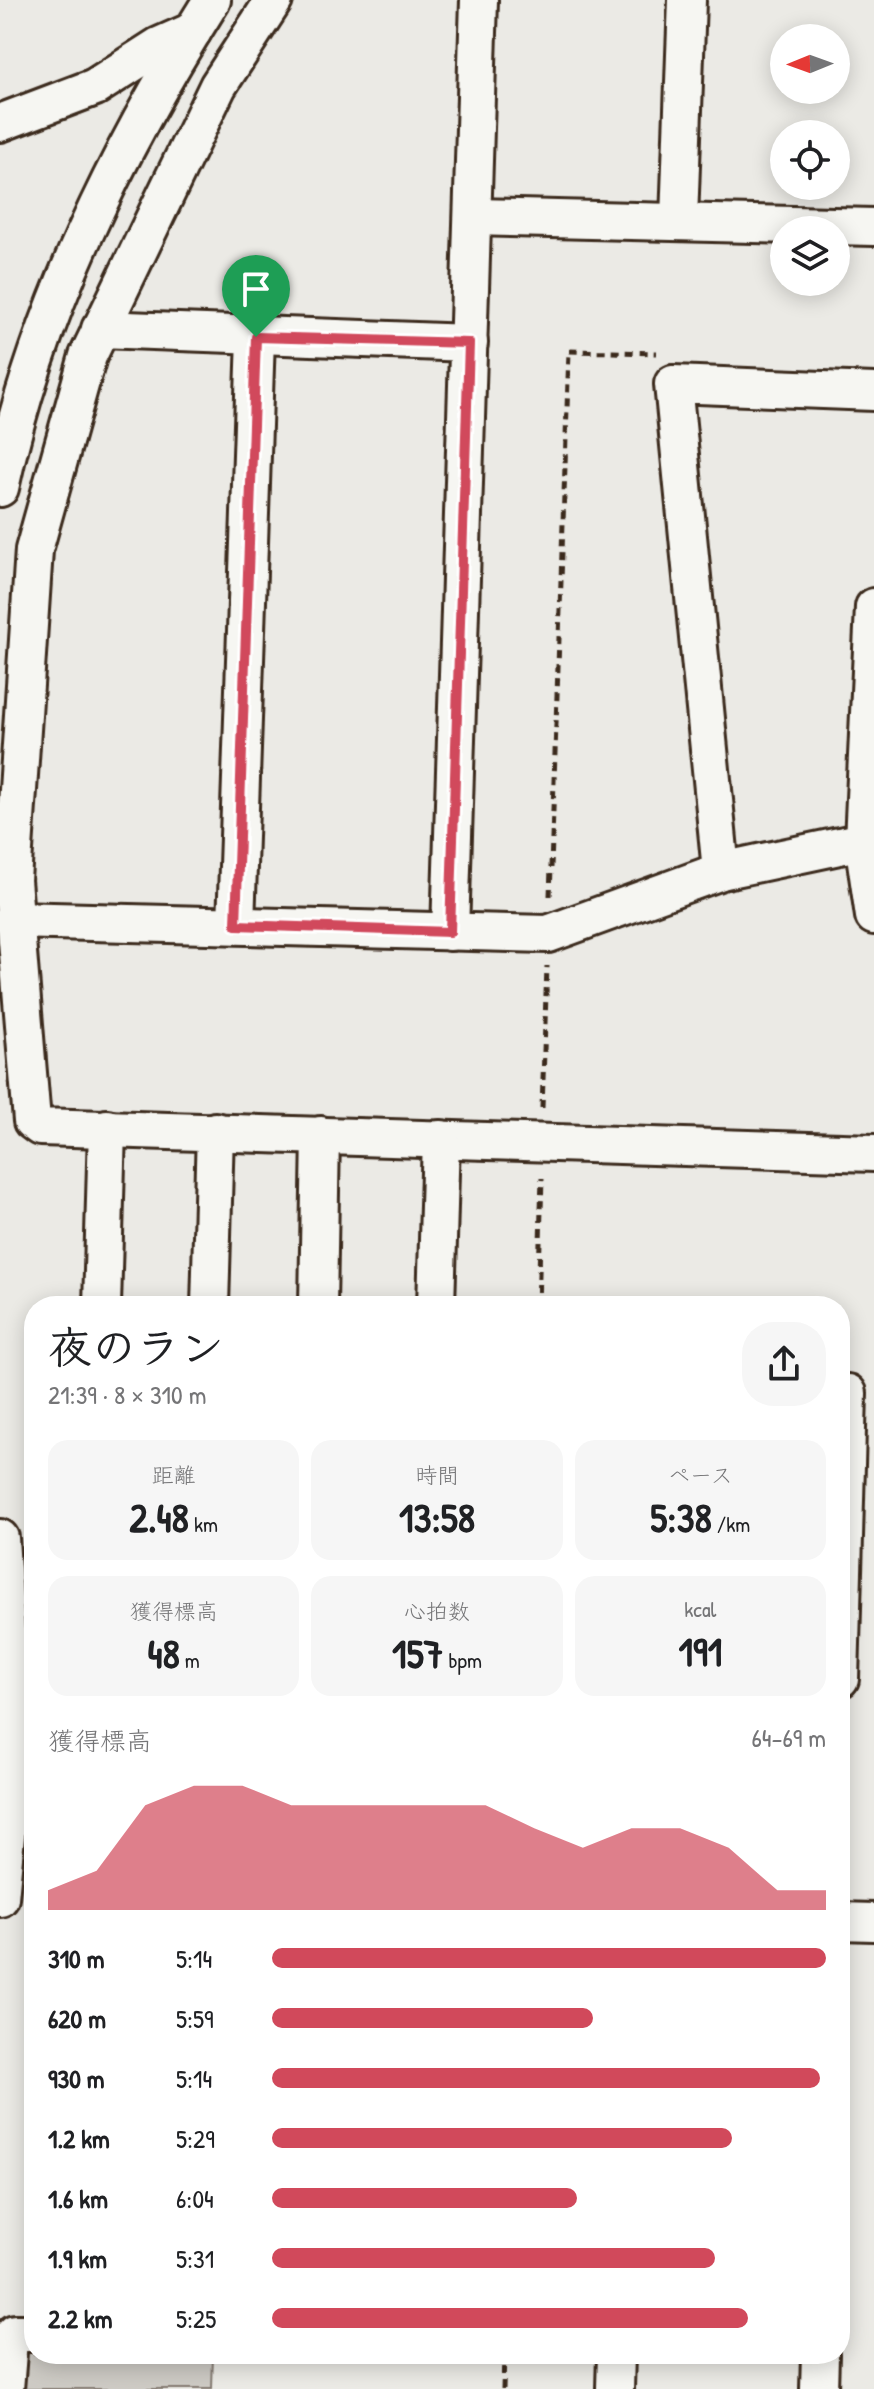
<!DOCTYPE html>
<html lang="ja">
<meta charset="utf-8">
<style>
body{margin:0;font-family:"Patrick Hand","Klee One",sans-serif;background:#f6f6f6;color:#202124;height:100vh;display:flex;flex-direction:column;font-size:30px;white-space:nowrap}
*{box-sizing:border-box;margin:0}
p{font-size:26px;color:#757577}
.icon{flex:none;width:44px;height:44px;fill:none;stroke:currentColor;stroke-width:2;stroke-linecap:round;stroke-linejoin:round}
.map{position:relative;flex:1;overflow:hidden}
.details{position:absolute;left:24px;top:1296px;width:826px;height:1068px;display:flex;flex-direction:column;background:#fff;border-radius:32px;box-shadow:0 4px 20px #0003}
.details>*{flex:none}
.needle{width:52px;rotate:269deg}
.buttons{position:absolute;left:770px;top:24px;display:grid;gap:16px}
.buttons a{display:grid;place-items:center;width:80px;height:80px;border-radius:50%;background:#fff;box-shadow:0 4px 20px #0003;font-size:40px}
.pin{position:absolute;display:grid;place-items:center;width:68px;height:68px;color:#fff;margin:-82px -34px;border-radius:50% 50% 50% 0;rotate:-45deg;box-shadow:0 0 8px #0007}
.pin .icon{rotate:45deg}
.round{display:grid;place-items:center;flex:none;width:84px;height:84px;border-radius:32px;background:#f6f6f6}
.overview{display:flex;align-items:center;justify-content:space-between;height:136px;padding:0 24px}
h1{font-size:44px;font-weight:700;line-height:60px}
.metrics{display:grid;grid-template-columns:repeat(3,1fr);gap:12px;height:136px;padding:8px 24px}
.metrics div{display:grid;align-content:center;border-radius:20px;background:#f6f6f6;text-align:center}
.metrics b{font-size:40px;font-weight:700}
.metrics small{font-size:22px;font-weight:400}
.metrics p{font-size:22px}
.chart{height:224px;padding:16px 24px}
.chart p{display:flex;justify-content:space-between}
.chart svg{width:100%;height:144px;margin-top:8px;fill:#d1495b;opacity:.7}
ul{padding:0 24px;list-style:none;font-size:26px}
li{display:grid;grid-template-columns:128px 96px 1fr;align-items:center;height:60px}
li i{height:20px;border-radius:10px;background:#d1495b}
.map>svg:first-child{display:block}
</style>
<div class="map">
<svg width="874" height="2389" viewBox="0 0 874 2389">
<rect width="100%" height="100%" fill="#ebeae5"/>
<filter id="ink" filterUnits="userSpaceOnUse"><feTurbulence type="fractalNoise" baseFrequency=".0125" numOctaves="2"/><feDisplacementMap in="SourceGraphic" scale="16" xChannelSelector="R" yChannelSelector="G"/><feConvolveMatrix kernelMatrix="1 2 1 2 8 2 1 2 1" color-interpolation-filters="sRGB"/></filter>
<g filter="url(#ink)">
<polygon fill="#cdcac4" stroke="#847a71" stroke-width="2" points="33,2348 34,2354 213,2354 212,2389 18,2389 20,2354"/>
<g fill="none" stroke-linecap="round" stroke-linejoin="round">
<defs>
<g id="minor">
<polyline points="274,0 218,86 88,356 34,550 12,880 32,1121 40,1127 874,1153"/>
<polyline points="0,123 95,87 159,46 193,31"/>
<polyline points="474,217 874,227"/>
<polyline points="679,220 687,0"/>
<polyline points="100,329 469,343"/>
<path d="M0,488C37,313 117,151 212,0"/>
<polyline points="874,607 863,841 874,916"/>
<polyline points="721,871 673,384 874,392"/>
<polyline points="14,920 548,934 721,871 863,841"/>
<polyline points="236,925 256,337"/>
<polyline points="450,932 479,0"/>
<polyline points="102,1306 107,1128"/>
<polyline points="210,1306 215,1131"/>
<polyline points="318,1306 321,1135"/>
<polyline points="436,1306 441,1139"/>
<polyline points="840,1393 848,1393 840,1679"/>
<polyline points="0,1538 14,1754 0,1898"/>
<polyline points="840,1921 874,1922"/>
<polyline points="5,2389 9,2340 15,2333 34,2333"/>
<polyline points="615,2389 616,2354"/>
<polyline points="819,2389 820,2354"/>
</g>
</defs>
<use href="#minor" stroke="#3b2a1e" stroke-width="42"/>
<g stroke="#3b2a1e" stroke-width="5" stroke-dasharray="8 6" stroke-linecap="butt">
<polyline points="550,896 569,351 657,353"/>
<polyline points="542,1108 547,966"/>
<polyline points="538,1306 542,1178"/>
<polyline points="503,2389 504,2354"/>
</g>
<use href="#minor" stroke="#f6f6f2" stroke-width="36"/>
</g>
</g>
<g fill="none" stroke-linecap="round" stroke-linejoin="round" filter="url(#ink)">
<defs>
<polygon id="route" points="256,337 469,343 450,932 236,925"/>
</defs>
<use href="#route" stroke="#fff" stroke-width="16"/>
<use href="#route" stroke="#d1495b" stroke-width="10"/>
</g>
</svg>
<div class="buttons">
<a><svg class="needle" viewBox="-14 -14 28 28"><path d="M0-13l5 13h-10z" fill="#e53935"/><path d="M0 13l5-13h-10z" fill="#757577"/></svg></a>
<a><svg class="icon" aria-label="locate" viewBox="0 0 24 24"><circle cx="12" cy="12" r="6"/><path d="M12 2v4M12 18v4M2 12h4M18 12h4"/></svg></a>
<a><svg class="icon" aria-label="layers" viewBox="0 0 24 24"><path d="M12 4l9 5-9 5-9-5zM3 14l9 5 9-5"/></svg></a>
</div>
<div class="pin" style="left:256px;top:337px;background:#1e9e55"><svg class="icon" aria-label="arrive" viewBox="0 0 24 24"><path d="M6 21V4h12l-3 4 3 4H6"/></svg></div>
<section class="details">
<div class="overview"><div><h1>夜のラン</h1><p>21:39 · 8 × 310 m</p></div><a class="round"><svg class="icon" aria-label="share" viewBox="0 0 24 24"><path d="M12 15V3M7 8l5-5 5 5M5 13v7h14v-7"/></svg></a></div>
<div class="metrics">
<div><p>距離</p><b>2.48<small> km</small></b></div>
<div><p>時間</p><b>13:58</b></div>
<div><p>ペース</p><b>5:38<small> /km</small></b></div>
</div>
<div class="metrics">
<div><p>獲得標高</p><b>48<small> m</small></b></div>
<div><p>心拍数</p><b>157<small> bpm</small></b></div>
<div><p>kcal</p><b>191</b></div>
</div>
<div class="chart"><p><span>獲得標高</span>64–69 m</p>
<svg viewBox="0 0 160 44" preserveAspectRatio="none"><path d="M0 44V38L10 32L20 12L30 6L40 6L50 12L60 12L70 12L80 12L90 12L100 19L110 25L120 19L130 19L140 25L150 38L160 38V44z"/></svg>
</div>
<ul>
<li><b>310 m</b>5:14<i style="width:100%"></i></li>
<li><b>620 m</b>5:59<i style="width:58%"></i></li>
<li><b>930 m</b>5:14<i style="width:99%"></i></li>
<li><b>1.2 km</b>5:29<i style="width:83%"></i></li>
<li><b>1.6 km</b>6:04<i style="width:55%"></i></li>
<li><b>1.9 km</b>5:31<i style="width:80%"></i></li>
<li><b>2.2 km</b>5:25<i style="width:86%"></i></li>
</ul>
</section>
</div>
